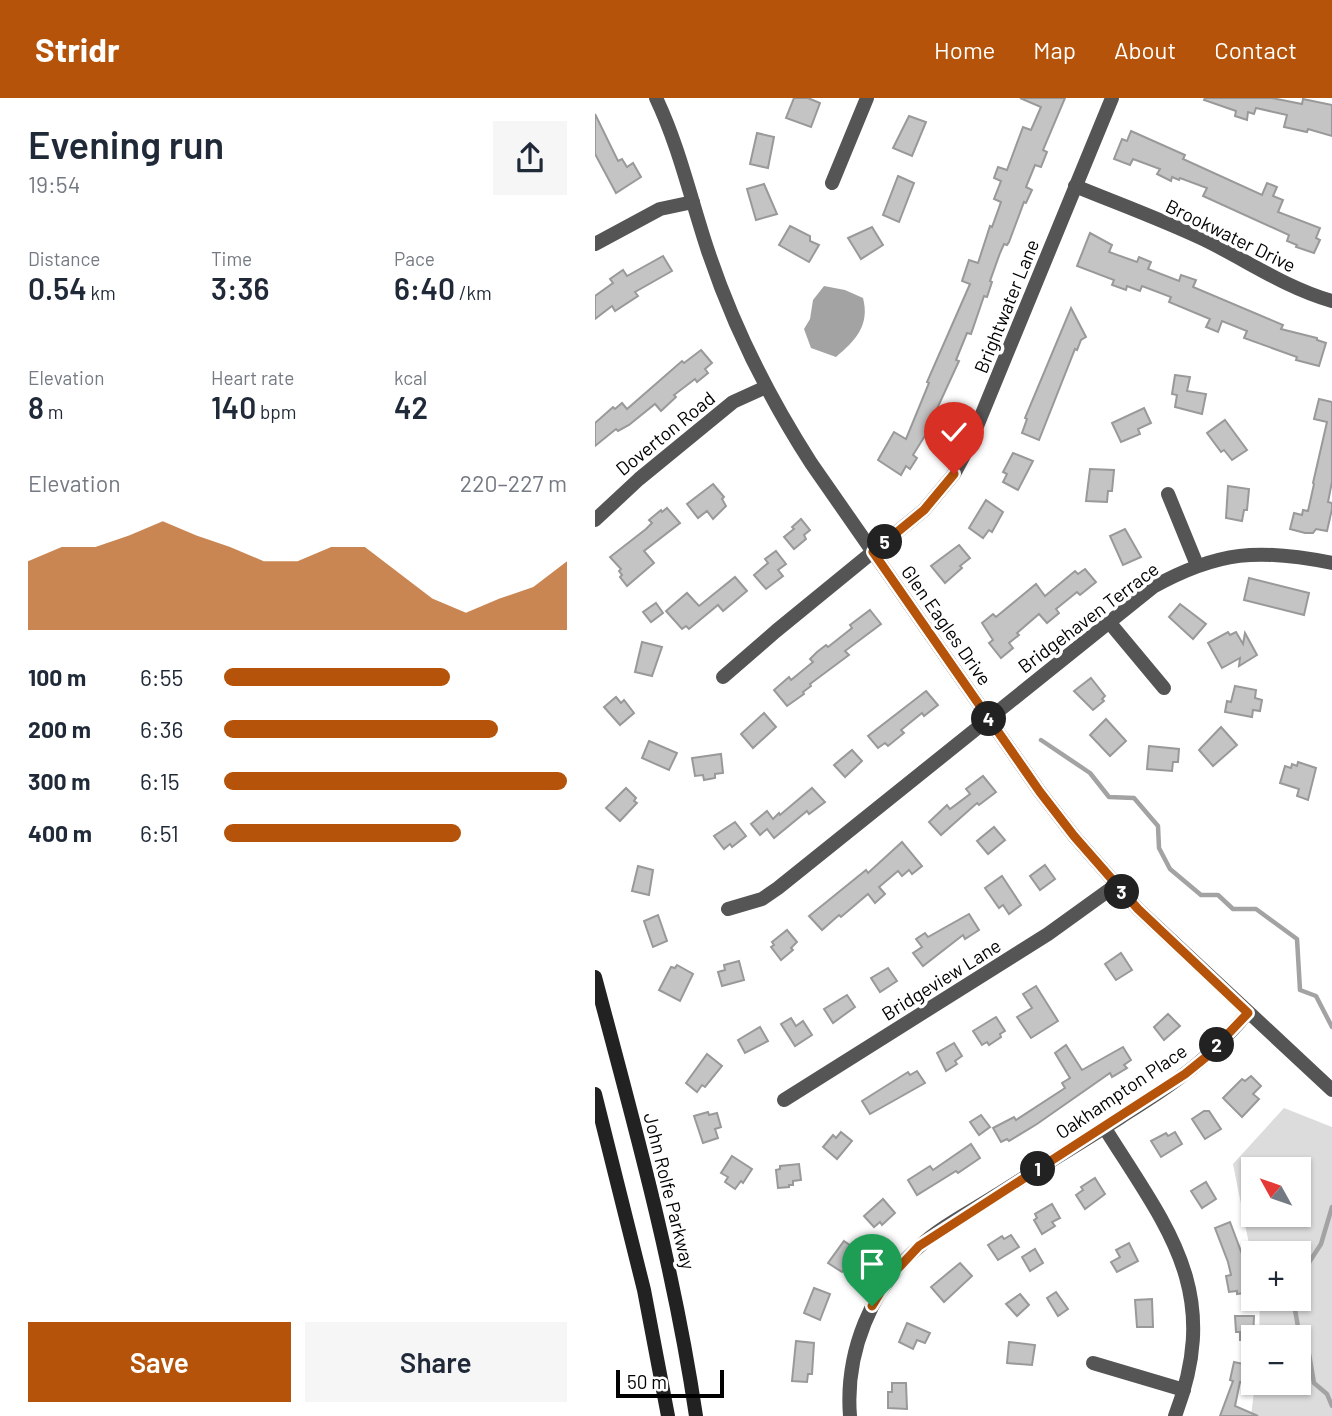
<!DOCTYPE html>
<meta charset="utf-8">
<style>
body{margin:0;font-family:Barlow,sans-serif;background:#f6f6f7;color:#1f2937;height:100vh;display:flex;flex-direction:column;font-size:26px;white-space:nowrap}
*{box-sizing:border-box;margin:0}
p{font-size:23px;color:#747a83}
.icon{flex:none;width:38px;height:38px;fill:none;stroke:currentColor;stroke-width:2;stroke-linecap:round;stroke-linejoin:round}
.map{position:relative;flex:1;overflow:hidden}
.drawer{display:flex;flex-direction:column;background:#fff;width:595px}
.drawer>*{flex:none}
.needle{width:46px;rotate:310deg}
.buttons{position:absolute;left:646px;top:1059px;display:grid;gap:14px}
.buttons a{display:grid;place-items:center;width:70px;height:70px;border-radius:0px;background:#fff;box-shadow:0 2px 5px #0004;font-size:35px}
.scale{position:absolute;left:21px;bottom:18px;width:108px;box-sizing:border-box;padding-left:7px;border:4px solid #000;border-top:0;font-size:19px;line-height:24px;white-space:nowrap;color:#000;-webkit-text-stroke:5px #fff;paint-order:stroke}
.pin{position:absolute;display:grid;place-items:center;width:60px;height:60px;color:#fff;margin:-72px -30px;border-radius:50% 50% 50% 0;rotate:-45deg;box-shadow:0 0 7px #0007}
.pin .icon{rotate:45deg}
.km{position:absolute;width:35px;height:35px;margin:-18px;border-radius:50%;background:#222;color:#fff;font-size:19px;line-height:35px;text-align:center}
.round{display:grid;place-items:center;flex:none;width:74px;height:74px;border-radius:0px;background:#f6f6f7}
.headline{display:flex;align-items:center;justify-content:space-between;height:119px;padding:0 28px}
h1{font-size:38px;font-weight:600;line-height:52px}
.stats{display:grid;grid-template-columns:repeat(3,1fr);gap:10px;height:119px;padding:7px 28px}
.stats div{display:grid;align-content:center}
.stats b{font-size:30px;font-weight:600}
.stats small{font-size:19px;font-weight:400}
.stats p{font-size:19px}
.chart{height:196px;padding:14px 28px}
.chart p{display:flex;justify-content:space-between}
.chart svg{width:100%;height:126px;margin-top:7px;fill:#b45309;opacity:.7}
.cta{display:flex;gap:14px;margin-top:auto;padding:14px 28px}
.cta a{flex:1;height:80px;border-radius:0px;background:#b45309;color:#fff;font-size:28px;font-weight:600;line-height:80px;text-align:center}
.cta a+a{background:#f6f6f7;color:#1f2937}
ul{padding:0 28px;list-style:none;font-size:23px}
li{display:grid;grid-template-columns:112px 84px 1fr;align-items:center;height:52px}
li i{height:18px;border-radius:9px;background:#b45309}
header{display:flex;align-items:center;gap:42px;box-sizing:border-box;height:98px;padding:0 35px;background:#b45309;color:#fff}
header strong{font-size:33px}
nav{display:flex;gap:38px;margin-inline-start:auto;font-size:24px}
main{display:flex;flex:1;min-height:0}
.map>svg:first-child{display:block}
</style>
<header>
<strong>Stridr</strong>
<nav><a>Home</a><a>Map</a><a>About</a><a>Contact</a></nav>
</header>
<main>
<section class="drawer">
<div class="headline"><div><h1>Evening run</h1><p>19:54</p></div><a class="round"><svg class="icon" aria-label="share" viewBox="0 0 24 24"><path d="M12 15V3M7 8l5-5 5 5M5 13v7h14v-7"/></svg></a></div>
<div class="stats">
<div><p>Distance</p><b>0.54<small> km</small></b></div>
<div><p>Time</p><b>3:36</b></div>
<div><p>Pace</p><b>6:40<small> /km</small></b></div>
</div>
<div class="stats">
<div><p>Elevation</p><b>8<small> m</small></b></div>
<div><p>Heart rate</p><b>140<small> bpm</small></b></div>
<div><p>kcal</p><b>42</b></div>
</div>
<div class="chart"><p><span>Elevation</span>220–227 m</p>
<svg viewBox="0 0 160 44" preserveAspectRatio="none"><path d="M0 44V20L10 15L20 15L30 11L40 6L50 11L60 15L70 20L80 20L90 15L100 15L110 24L120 33L130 38L140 33L150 29L160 20V44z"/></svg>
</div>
<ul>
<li><b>100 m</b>6:55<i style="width:66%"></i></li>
<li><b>200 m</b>6:36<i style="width:80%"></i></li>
<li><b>300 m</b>6:15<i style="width:100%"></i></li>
<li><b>400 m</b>6:51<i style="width:69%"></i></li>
</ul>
<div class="cta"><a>Save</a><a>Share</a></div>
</section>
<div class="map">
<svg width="737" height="1318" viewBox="0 0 737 1318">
<rect width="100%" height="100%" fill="#fff"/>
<path fill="#dcdcdc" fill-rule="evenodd" d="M689,1010L737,1029V1318H656L660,1285L704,1284V1239H664L665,1201L704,1200V1155H658V1166L638,1066ZM658,1071H704V1116H658Z"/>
<path fill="#a3a3a3" d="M229,188L250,192L268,200C275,227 261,242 241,259L216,250L209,231L215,221L218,202Z"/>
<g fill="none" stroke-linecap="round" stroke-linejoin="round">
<g stroke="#a3a3a3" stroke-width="4.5">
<polyline points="446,642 495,675 514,699 539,700 563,728 564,750 575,771 606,797 623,797 638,811 661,811 702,841 705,892 721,898 737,929"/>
<polyline points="704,1180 726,1146 737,1109"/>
<polyline points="698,1200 703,1229 700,1239"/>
<polyline points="704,1247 714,1256 719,1285 732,1296 737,1308"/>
</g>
</g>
<g fill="#c4c4c4" stroke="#999" stroke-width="2">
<polygon points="199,0 213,0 225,5 216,29 191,20"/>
<polygon points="425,0 470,0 448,52 452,54 446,69 440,67 431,89 437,92 431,105 429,104 414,144 412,147 409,146 405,155 395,183 397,184 392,199 389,198 376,236 372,235 361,262 364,263 340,315 344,316 335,338 331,336 318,357 322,360 315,371 311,368 306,377 283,362 299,334 311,341 334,285 332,284 375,186 367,183 374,162 383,165 395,128 397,129 406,104 399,101 406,83 399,80 403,69 412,72 428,29 436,32 446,9"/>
<polygon points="610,0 677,0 707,6 708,1 737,7 737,38 713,31 712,34 689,29 692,17 661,10 659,16 653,14 652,22 640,18 641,13 609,2"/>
<polygon points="0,16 23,63 27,61 32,69 38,65 46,79 21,95 0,56"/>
<polygon points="314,18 331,24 317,58 298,50"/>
<polygon points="536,33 590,57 588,61 667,97 672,85 682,89 678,98 688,102 683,114 725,130 721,140 725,142 719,155 701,149 702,147 692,143 694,137 608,98 612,90 585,80 584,82 577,79 576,83 562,76 565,71 538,61 535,67 519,61 527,41 532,43"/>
<polygon points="162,35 179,39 173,70 155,66"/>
<polygon points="303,78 319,85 304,124 288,117"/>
<polygon points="169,86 182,116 161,122 152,91"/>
<polygon points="195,128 215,138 215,143 224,147 214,164 184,147"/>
<polygon points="277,129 288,147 266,161 253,140"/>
<polygon points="495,135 517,147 514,154 542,164 544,159 556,164 553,171 584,183 586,177 601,182 598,189 688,227 686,231 722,240 722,242 731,245 724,268 701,262 702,259 649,240 652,233 627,223 623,234 611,229 615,221 574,204 576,199 547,188 545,193 532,188 531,192 517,187 519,182 482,168"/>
<polygon points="68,158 77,173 40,194 43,198 20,213 17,208 0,221 0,198 18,185 15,181 28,172 32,178"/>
<polygon points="476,210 491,239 486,242 482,252 480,251 444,342 427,335 432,321 430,320"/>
<polygon points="106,252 117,265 110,271 113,275 102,284 100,281 79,297 81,299 66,313 60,306 34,327 23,333 21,331 0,348 0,325 18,309 20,311 27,305 32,311 87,263 89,265"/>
<polygon points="580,277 595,279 592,293 611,296 607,316 580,309 582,297 577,296"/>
<polygon points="724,301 737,304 737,384 733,404 737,405 737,411 732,433 721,431 718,435 710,435 695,431 699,415 707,417 708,412 713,413 719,386 718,385 732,324 719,321"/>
<polygon points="549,310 556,325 543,331 545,336 526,344 517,325"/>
<polygon points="630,322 652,352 637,362 629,352 626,354 612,335"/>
<polygon points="418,355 438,363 423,392 408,384 412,376 408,374"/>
<polygon points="495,371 519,372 517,393 513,393 512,404 491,403"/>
<polygon points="118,386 129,399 127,401 131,408 118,421 112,413 103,420 92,406"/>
<polygon points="633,388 654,391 652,412 649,412 647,423 631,420"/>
<polygon points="391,402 408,414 397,434 394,432 388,440 374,430"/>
<polygon points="72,410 85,425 49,453 59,465 32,488 25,479 27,477 24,473 26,471 15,459 51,431 57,425 54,422 66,412 67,414"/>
<polygon points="206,421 215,432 209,437 211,441 199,451 189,439 199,431 197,429"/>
<polygon points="530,431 546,459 528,467 515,438"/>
<polygon points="364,447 375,460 365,468 367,470 350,485 336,468"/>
<polygon points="181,453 191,466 183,472 188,478 171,491 159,477 173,465 170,461"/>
<polygon points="490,471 501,484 485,497 482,494 461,511 464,515 452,525 444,516 422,535 424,537 414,545 418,550 406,560 394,545 398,542 387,525 398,516 401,519 441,486 450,498 480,473 483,476"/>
<polygon points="140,479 152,493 128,513 123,507 94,531 91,528 87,531 71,513 92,495 104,508"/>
<polygon points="654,480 714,495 709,517 649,502"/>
<polygon points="61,505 68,515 56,524 48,514"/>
<polygon points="585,506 611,526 598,541 574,519"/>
<polygon points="275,512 286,526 250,553 254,557 215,586 216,588 208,594 209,596 192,608 179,592 194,579 196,582 218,564 215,561 222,554 231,547 233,549 257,530 255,527"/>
<polygon points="633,534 635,537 641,534 648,546 650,535 662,557 644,568 645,560 627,570 613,545"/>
<polygon points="47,544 67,549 57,578 40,574"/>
<polygon points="496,580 510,598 507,601 509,603 498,612 479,593"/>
<polygon points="640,588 661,592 660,600 667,602 665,613 658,612 657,619 630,614 632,603 636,604"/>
<polygon points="331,593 343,607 329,618 327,615 306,632 309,635 293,648 290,645 283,650 273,638"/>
<polygon points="21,599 26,605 29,602 39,615 25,627 9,609"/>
<polygon points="169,615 181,629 158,650 146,636"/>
<polygon points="511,621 531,643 515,658 495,637"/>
<polygon points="626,629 642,647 618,668 604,652"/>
<polygon points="54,643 82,655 74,672 47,660"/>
<polygon points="554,648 584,651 583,664 578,664 577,673 552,671"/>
<polygon points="257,652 267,663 250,679 239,667"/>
<polygon points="126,656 128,675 120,676 120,680 109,682 108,677 100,678 97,660"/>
<polygon points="703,664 721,670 713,702 702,698 704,691 685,685 690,668 696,670 697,666 702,668"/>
<polygon points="388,678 401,694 384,707 382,705 346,737 334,724 352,707 355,711 375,696 371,691"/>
<polygon points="31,690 41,700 39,703 42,705 25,723 11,710"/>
<polygon points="217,690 230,704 214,716 212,713 179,740 172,731 165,737 156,726 172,713 178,721 184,715 185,717"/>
<polygon points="140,724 151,738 137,749 135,746 129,751 119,738"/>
<polygon points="399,729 410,742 393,756 382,743"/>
<polygon points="307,744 327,768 317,776 314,772 307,778 303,773 284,789 290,796 280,805 273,796 246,819 244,817 227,832 214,818 271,772 273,775"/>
<polygon points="450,767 460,781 445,792 435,778"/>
<polygon points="43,768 58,772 54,797 37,793"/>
<polygon points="407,778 426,807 414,816 408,807 404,810 390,790"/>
<polygon points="374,816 384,832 370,841 368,837 328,868 318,855 327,849 321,841 330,835 333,839"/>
<polygon points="63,817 72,843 58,849 49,823"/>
<polygon points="192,832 202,844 196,850 198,852 186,862 176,849 179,847 177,844"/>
<polygon points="526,855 537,872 521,882 510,866"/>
<polygon points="144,863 149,882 127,888 123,874 130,872 129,867"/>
<polygon points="82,867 98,876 85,903 64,892 76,869 80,870"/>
<polygon points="293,870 302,883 285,894 276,880"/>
<polygon points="441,888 463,923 436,940 422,919 437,910 428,896"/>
<polygon points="252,897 260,909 238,925 229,911"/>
<polygon points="573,916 585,928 569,942 559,929"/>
<polygon points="401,919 410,933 405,936 406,939 394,947 392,944 387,947 378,933"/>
<polygon points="196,920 201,928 208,923 217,937 200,948 186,926"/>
<polygon points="165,929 173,943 150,955 143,942"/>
<polygon points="359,945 367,958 360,963 362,966 351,973 342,955"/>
<polygon points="471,947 487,972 528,949 536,962 529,967 532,970 517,979 515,975 442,1026 414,1043 412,1041 406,1044 398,1030 419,1019 421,1022 470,990 467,985 475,980 460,955"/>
<polygon points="112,956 127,968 110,989 107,987 102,994 91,985"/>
<polygon points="322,973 330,985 275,1016 267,1003 313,974 315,977"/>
<polygon points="656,978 666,988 658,996 664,1001 647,1019 628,1000 647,981 650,983"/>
<polygon points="609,1013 614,1013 626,1031 610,1041 597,1021"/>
<polygon points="113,1014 114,1017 122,1015 126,1029 120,1031 123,1040 108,1045 99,1018"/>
<polygon points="386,1017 395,1029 384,1037 375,1024"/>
<polygon points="246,1034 257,1043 242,1061 228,1049 238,1037 241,1040"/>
<polygon points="580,1034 587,1046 566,1059 556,1043 571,1035 573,1038"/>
<polygon points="376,1046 385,1060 363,1075 361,1073 322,1097 313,1082 335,1068 338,1072"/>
<polygon points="137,1058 157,1071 148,1085 146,1083 140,1091 130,1084 133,1079 126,1075"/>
<polygon points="204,1066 206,1082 198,1083 198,1087 194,1087 194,1089 183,1090 181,1072 185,1071 185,1068"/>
<polygon points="500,1080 510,1096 490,1111 481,1097 488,1092 486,1089"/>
<polygon points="611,1084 621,1101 607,1110 596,1093"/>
<polygon points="288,1101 300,1115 287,1127 285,1124 279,1129 269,1118"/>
<polygon points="457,1106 465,1120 457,1124 460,1128 447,1136 439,1122 442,1120 440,1116"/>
<polygon points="635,1124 653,1172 658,1171 658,1185 655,1185 656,1194 642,1196 642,1193 634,1194 631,1178 636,1177 633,1164 620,1130"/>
<polygon points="416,1137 424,1149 403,1162 393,1147 407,1138 409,1141"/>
<polygon points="249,1143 262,1152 247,1174 233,1165"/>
<polygon points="534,1145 543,1163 522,1174 516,1164 525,1159 521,1152"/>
<polygon points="440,1151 448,1165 435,1173 427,1159"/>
<polygon points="365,1165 377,1178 349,1204 336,1189"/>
<polygon points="219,1190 235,1196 225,1222 209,1215"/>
<polygon points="461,1194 473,1211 463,1218 452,1200"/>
<polygon points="425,1196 434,1207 422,1218 411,1206"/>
<polygon points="557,1201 558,1229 542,1229 540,1202"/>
<polygon points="640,1218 659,1218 658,1242 645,1242 645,1234 641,1234"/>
<polygon points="312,1225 335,1235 330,1245 322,1242 318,1251 304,1244"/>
<polygon points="201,1243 219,1245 217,1276 213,1276 212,1284 197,1283"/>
<polygon points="414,1244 440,1247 437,1267 412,1265"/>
<polygon points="639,1264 653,1267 650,1285 645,1284 640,1308 663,1318 625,1318 638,1283 635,1282"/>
<polygon points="297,1285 311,1285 312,1311 293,1310 293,1294 297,1294"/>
</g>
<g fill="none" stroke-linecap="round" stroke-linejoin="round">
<g stroke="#555" stroke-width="14">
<polyline points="237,85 272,0"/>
<path d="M480,88C524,106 568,122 610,142C653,163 691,190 737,203"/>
<polyline points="0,146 65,111 98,104"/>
<polyline points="573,396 602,467"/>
<polyline points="0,422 44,381 138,304 171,289"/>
<polyline points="514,524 569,590"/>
<polyline points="128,579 181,533 329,412 359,376 373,350 517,0"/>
<path d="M133,811L167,801L183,790L558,489C623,453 664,450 737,465"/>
<polyline points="189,1002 453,836 521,787"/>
<path d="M509,1029C573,1131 628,1193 580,1318"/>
<polyline points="498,1265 589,1292"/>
<path d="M255,1318C250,1255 276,1189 325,1148C347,1128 375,1114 400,1098C442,1071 484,1046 526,1019C554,1001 583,983 608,961C624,947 638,931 653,915"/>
</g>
<path stroke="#555" stroke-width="14" d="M61,0C84,48 96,102 113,153C138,228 173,298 216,365L445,694L479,738L543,811L737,992"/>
<g stroke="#222" stroke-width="14">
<path d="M0,879C39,1025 79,1169 101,1318"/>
<polyline points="0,996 49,1192 73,1318"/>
</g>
</g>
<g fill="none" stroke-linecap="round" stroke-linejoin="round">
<defs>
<polyline id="route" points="277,1208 294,1180 324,1148 590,976 611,959 653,915 543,811 479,738 445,694 278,454 329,412 359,376"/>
</defs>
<use href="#route" stroke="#fff" stroke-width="14"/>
<use href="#route" stroke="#b45309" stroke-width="9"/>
</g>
<g text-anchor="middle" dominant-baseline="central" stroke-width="7" stroke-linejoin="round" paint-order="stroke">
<g font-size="19" fill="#000" stroke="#fff">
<text transform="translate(636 137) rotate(26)">Brookwater Drive</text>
<text transform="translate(411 208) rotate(-68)">Brightwater Lane</text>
<text transform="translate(70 335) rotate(-39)">Doverton Road</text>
<text transform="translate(493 519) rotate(-37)">Bridgehaven Terrace</text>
<text transform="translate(352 527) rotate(55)">Glen Eagles Drive</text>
<text transform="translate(346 881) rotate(-32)">Bridgeview Lane</text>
<text transform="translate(526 993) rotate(-34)">Oakhampton Place</text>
<text transform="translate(75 1093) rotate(76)">John Rolfe Parkway</text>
</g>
</g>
</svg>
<div class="buttons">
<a><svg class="needle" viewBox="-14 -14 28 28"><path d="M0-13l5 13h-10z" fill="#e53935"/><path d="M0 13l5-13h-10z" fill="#747a83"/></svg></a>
<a>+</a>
<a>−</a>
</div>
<div class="scale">50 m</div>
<div class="pin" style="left:277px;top:1208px;background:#1e9e55"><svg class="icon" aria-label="arrive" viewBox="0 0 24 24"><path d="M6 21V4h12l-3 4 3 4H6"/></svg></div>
<div class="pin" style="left:359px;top:376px;background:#d93025"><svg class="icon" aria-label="check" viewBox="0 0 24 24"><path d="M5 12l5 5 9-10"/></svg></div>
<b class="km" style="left:443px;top:1071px">1</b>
<b class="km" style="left:622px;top:947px">2</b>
<b class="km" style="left:527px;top:794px">3</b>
<b class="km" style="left:394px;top:621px">4</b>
<b class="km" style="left:290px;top:444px">5</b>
</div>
</main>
